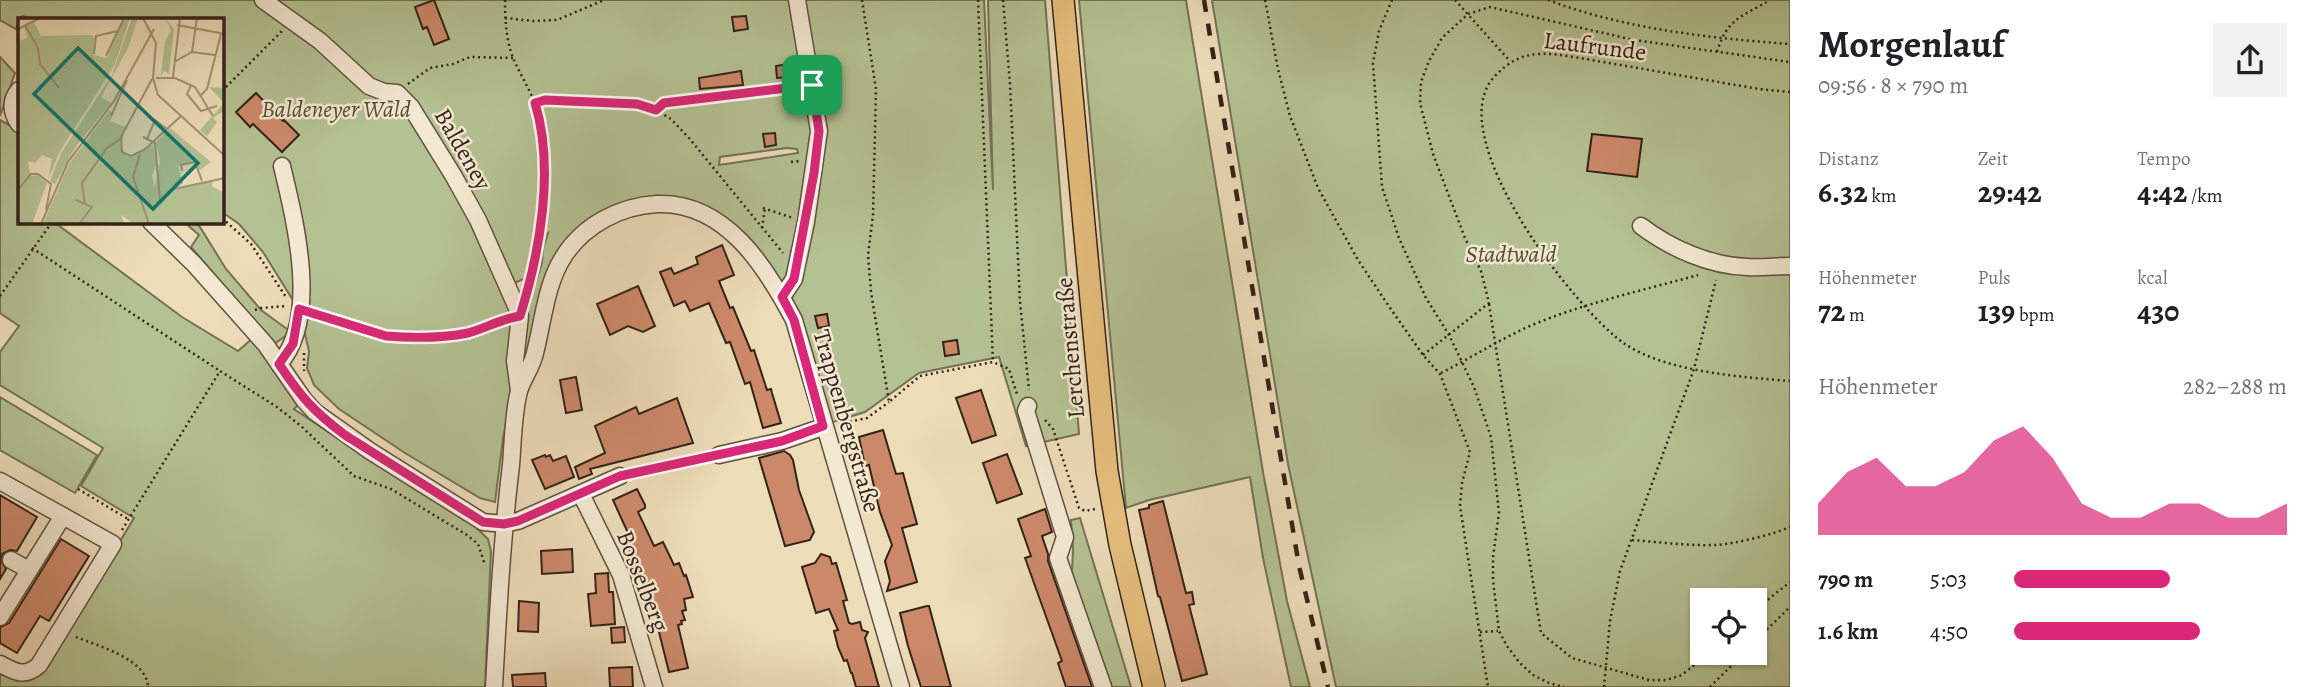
<!DOCTYPE html>
<html lang="de">
<meta charset="utf-8">
<style>
body{margin:0;font-family:Alegreya,serif;background:#f2f2f2;color:#202124;height:100vh;display:flex;flex-direction:column;font-size:26px;white-space:nowrap}
*{box-sizing:border-box;margin:0}
p{font-size:23px;color:#757577}
.icon{flex:none;width:38px;height:38px;fill:none;stroke:currentColor;stroke-width:2;stroke-linecap:round;stroke-linejoin:round}
.map{position:relative;flex:1;overflow:hidden}
.drawer{display:flex;flex-direction:column;background:#fff;width:525px}
.drawer>*{flex:none}
.tools{position:absolute;left:1690px;top:588px;display:grid;gap:14px}
.tools a{display:grid;place-items:center;width:77px;height:77px;border-radius:0px;background:#fff;box-shadow:0 2px 5px #0004;font-size:35px}
.pin{position:absolute;display:grid;place-items:center;width:60px;height:60px;color:#fff;margin:-30px;border-radius:14px;box-shadow:0 4px 10px #0006}
.round{display:grid;place-items:center;flex:none;width:74px;height:74px;border-radius:0px;background:#f2f2f2}
.head{display:flex;align-items:center;justify-content:space-between;height:119px;padding:0 28px}
h1{font-size:38px;font-weight:700;line-height:52px}
.figures{display:grid;grid-template-columns:repeat(3,1fr);gap:10px;height:119px;padding:7px 28px}
.figures div{display:grid;align-content:center}
.figures b{font-size:30px;font-weight:700}
.figures small{font-size:19px;font-weight:400}
.figures p{font-size:19px}
.chart{height:196px;padding:14px 28px}
.chart p{display:flex;justify-content:space-between}
.chart svg{width:100%;height:126px;margin-top:7px;fill:#db2777;opacity:.7}
ul{padding:0 28px;list-style:none;font-size:23px}
li{display:grid;grid-template-columns:112px 84px 1fr;align-items:center;height:52px}
li i{height:18px;border-radius:9px;background:#db2777}
main{display:flex;flex:1;min-height:0}
.map>svg:first-child{display:block}
</style>
<main>
<div class="map">
<svg width="1790" height="687" viewBox="0 0 1790 687">
<rect width="100%" height="100%" fill="#ecdcb8"/>
<filter id="stains"><feTurbulence type="fractalNoise" baseFrequency=".00286" numOctaves="4"/><feColorMatrix values="0 0 0 0 .2 0 0 0 0 .09 0 0 0 0 .02 0 0 0 .5 -.17"/></filter>
<radialGradient id="worn" r=".72"><stop offset=".6" stop-color="#630" stop-opacity="0"/><stop offset="1" stop-color="#630" stop-opacity=".3"/></radialGradient>
<g fill="#b4c192" stroke="#747256" stroke-width="2" fill-rule="evenodd">
<path d="M0,0H984L993,190L988,0H1045L1079,434L1026,446L999,357L919,373L865,412L830,423L802,323L792,298L801,271L791,278L781,291L767,269L684,203L596,220L543,297L520,373L525,314L542,263L543,249L548,233L532,243L526,278L514,283L512,391L503,439L495,502L480,498L405,453L339,409L314,385L307,368L309,351L303,326L294,302L263,252L239,224L222,212V19H30L23,16L19,19L16,29L0,20ZM787,148L797,149L798,153L719,165L720,157Z"/>
<polygon points="1079,0 1186,0 1263,472 1287,601 1310,687 1291,687 1263,558 1250,477 1149,500 1126,508"/>
<path d="M1212,0H1790V687H1336L1288,464ZM1703,600H1755V653H1703Z"/>
<polygon points="0,57 15,73 0,116"/>
<polygon points="0,120 19,130 19,222 54,222 182,317 238,351 262,330 191,247 199,235 184,222 194,222 200,227 226,269 261,310 291,332 263,352 300,403 294,409 369,459 466,518 488,539 491,551 485,687 0,687 0,673 38,676 134,518 81,486 103,448 0,385 0,352 19,326 0,313"/>
<polygon points="0,397 97,455 75,493 0,450"/>
<polygon points="1080,518 1131,687 1112,687 1072,573 1073,548 1071,520"/>
</g>
<g fill="#cc896a" stroke="#352219" stroke-width="2">
<polygon points="434,0 449,39 434,45 427,27 423,29 415,7"/>
<polygon points="746,16 748,29 734,31 732,17"/>
<polygon points="788,64 789,77 777,78 776,66"/>
<polygon points="741,71 743,85 700,89 699,78"/>
<polygon points="256,93 283,121 284,120 299,135 282,152 253,124 250,127 236,112"/>
<polygon points="775,133 776,145 765,147 763,134"/>
<polygon points="1592,134 1642,139 1637,177 1587,171"/>
<polygon points="722,245 734,275 719,281 730,308 733,307 751,351 754,350 767,390 771,389 772,393 781,423 763,428 750,382 745,384 730,342 726,343 709,303 690,311 685,301 674,306 660,272 671,268 674,274 698,264 696,257"/>
<polygon points="638,286 655,326 643,332 628,326 610,335 597,304"/>
<polygon points="827,314 829,326 818,328 815,316"/>
<polygon points="957,340 959,354 945,356 943,342"/>
<polygon points="576,377 582,410 566,413 560,380"/>
<polygon points="981,390 996,435 972,443 956,398"/>
<polygon points="677,398 693,443 590,469 592,474 579,479 575,467 605,453 595,426 636,407 639,414"/>
<polygon points="883,430 896,474 903,473 917,524 902,528 917,582 887,591 890,581 885,561 892,545 880,512 869,465 865,466 859,437"/>
<polygon points="784,451 790,455 793,460 799,490 814,532 810,540 785,546 759,458"/>
<polygon points="1007,454 1022,494 997,503 983,463"/>
<polygon points="545,455 546,457 550,455 553,461 566,456 574,477 545,489 532,460"/>
<polygon points="637,489 645,505 645,508 638,512 654,546 663,542 674,565 679,563 684,576 686,575 693,597 684,599 686,610 682,611 685,620 681,621 682,624 678,625 688,668 669,672 650,596 645,583 642,581 644,578 633,552 631,553 624,535 628,533 613,500"/>
<polygon points="0,495 37,517 17,551 10,550 2,554 1,561 6,569 0,579"/>
<polygon points="1163,501 1186,593 1192,592 1194,604 1189,605 1207,674 1182,681 1160,597 1158,596 1139,510 1149,508 1149,505"/>
<polygon points="1045,509 1052,532 1042,536 1048,554 1048,561 1092,687 1066,687 1058,663 1062,661 1025,558 1031,556 1018,519"/>
<polygon points="61,539 89,556 49,621 40,616 17,653 0,643 0,627 9,623"/>
<polygon points="572,549 573,572 542,574 541,551"/>
<polygon points="821,554 830,557 832,564 836,563 847,600 843,601 849,623 852,624 860,622 862,630 868,632 865,638 879,687 856,687 852,673 851,673 847,660 844,661 838,647 834,631 838,630 829,609 816,613 802,567 815,563"/>
<polygon points="608,573 609,592 613,592 615,624 591,626 588,594 596,593 595,574"/>
<polygon points="519,601 539,603 538,632 518,631"/>
<polygon points="927,606 929,606 951,687 921,687 908,646 900,613"/>
<polygon points="624,627 625,642 612,643 611,628"/>
<polygon points="632,667 633,687 610,687 609,668"/>
<polygon points="545,673 546,687 513,687 512,675"/>
</g>
<g fill="none" stroke-linecap="round" stroke-linejoin="round">
<defs>
<g id="minor">
<polyline points="263,0 320,41 369,86 384,92 397,93 411,107 453,175 478,220 517,308 520,316 515,361 519,390"/>
<path d="M19,90C10,100 11,113 19,124"/>
<polyline points="151,222 194,264 266,345 304,400 315,412 370,451 483,522 504,524 518,521 620,476"/>
<path d="M1641,226C1670,248 1710,266 1747,267C1761,268 1776,266 1790,266"/>
<polyline points="782,297 794,279 806,222 819,131 797,0"/>
<path d="M279,364C320,318 295,221 282,166"/>
<polyline points="1028,406 1026,411 1065,537 1058,558 1103,687"/>
<polyline points="719,455 782,441 823,427"/>
<polyline points="0,481 63,516 0,617"/>
<polyline points="581,494 621,575 654,687"/>
<polyline points="11,560 29,570"/>
<path d="M0,664C15,672 25,678 39,665L113,544L63,516"/>
<path d="M494,687C498,613 502,539 511,465C513,441 513,415 519,391C523,378 532,367 535,353C543,322 546,283 564,256C584,225 620,206 657,204C725,201 766,267 794,320L901,687"/>
</g>
<polyline id="major" points="1063,0 1107,471 1120,545 1154,687"/>
</defs>
<use href="#minor" stroke="#635041" stroke-width="19"/>
<use href="#major" stroke="#352219" stroke-width="24"/>
<g stroke="#352219" stroke-width="2.5" stroke-dasharray="2 3.5" stroke-linecap="butt">
<path d="M505,0C505,20 506,39 513,58C521,76 532,93 538,112C542,127 542,144 543,160C544,205 541,249 527,293"/>
<polyline points="862,0 876,89 873,215 868,255 871,292 889,402 920,376 993,362 1009,369 1017,394"/>
<polyline points="978,0 993,362"/>
<polyline points="1003,0 1010,84 1020,302 1029,390"/>
<polyline points="1265,0 1278,69 1290,116 1318,188 1358,260 1388,305 1423,355 1440,374 1457,418 1470,452 1462,483 1460,506 1488,687"/>
<polyline points="1392,0 1379,31 1373,63 1382,187 1399,238 1426,298 1449,335 1474,387 1491,437 1499,513 1493,557 1493,580 1499,631 1507,646 1519,662 1533,675 1549,683 1564,687"/>
<polyline points="1455,0 1509,60"/>
<path d="M1548,0C1625,29 1708,38 1790,44"/>
<polyline points="505,18 533,21 557,20 604,0"/>
<path d="M1717,52C1727,18 1742,17 1770,0"/>
<polyline points="408,84 430,68 453,64 470,57 513,58"/>
<polyline points="222,91 282,31"/>
<path d="M1790,92L1759,89L1580,58C1566,56 1552,53 1538,54C1520,55 1508,63 1496,75C1437,132 1575,310 1625,344C1667,372 1741,377 1790,381"/>
<polyline points="535,102 545,100 637,104 656,110 671,119 689,138 783,253"/>
<polyline points="656,110 664,102 795,87"/>
<polyline points="791,162 801,161"/>
<polyline points="763,208 793,218"/>
<polyline points="222,218 251,244 286,297"/>
<polyline points="762,228 765,208"/>
<polyline points="32,248 220,371"/>
<polyline points="0,296 52,222"/>
<polyline points="1489,304 1541,633 1572,658 1649,680 1666,680 1682,675 1709,653"/>
<polyline points="255,310 261,308 286,306"/>
<polyline points="313,313 386,336 400,337 467,333 506,318"/>
<polyline points="304,353 304,371"/>
<polyline points="1423,355 1489,303 1481,271 1465,238 1433,154 1420,103 1421,82 1429,61 1442,38 1468,14 1490,7 1634,40 1790,62"/>
<path d="M1441,373C1473,357 1503,337 1537,323C1589,302 1644,290 1698,275"/>
<polyline points="1045,420 1053,429 1079,508 1085,511 1095,509"/>
<polyline points="839,424 867,418 889,402"/>
<polyline points="634,473 706,458"/>
<polyline points="78,489 128,519"/>
<polyline points="122,530 220,371 277,407 301,426 354,476 391,489 467,535 478,544 485,565"/>
<path d="M1632,540C1659,542 1687,546 1715,545C1734,544 1772,535 1790,527"/>
<polyline points="1755,610 1790,582"/>
<polyline points="1480,632 1498,631"/>
<path d="M76,637C98,646 147,659 148,687"/>
<polyline points="1755,641 1790,607"/>
<polyline points="1604,687 1610,621 1620,571 1694,369 1716,280"/>
<polyline points="1710,687 1744,653"/>
</g>
<use href="#minor" stroke="#f3e8d1" stroke-width="16"/>
<use href="#major" stroke="#e6be7c" stroke-width="21"/>
<polyline stroke="#352219" stroke-width="4.5" stroke-dasharray="12 12" stroke-linecap="butt" points="1204,0 1299,566 1328,687"/>
</g>
<g fill="none" stroke-linecap="round" stroke-linejoin="round">
<defs>
<path id="route" d="M812,85L819,131L814,173L794,279L782,297L794,320L823,426L782,441L620,476L518,521L504,524L483,522L345,435C313,411 301,397 279,364L293,344L299,309L386,336C411,338 443,338 468,333C486,328 501,319 520,316C540,252 555,168 535,103L545,100L637,104L656,110L664,103Z"/>
</defs>
<use href="#route" stroke="#fff" stroke-width="14"/>
<use href="#route" stroke="#db2777" stroke-width="9"/>
</g>
<g text-anchor="middle" dominant-baseline="central" stroke-width="5" stroke-linejoin="round" paint-order="stroke">
<g font-size="24" fill="#352219" stroke="#f3e8d1">
<text transform="translate(1595 46) rotate(7)">Laufrunde</text>
<text transform="translate(463 149) rotate(60)">Baldeney</text>
<text transform="translate(1070 348) rotate(-95)">Lerchenstraße</text>
<text transform="translate(847 421) rotate(74)">Trappenbergstraße</text>
<text transform="translate(643 581) rotate(69)">Bosselberg</text>
</g>
<g font-size="24" font-style="italic" fill="#554a37" stroke="#f3e8d1">
<text x="336" y="109">Baldeneyer Wald</text>
<text x="1511" y="254">Stadtwald</text>
</g>
</g>
<g transform="translate(18 18)">
<rect width="206" height="206" fill="#ecdcb8"/>
<path d="M106,0H112L97,46L41,135L30,162L34,141L24,137L17,145L10,143L12,156L2,171L13,158L20,157L29,165L14,206H0V17L3,23L10,19L6,10L16,4L23,18L73,17L77,20L76,37L89,40ZM114,0H120L110,30L83,79L93,85L59,127L37,166L32,163L43,135L94,57ZM147,0L156,11L151,56L146,53L143,57L147,24L153,12ZM191,69L206,70V93L195,100L199,104L189,118L182,112L206,85ZM91,93L96,95L92,103L107,109L103,133L110,138L135,126L139,145L134,157L137,169L142,144L138,124L152,110L193,144L182,152L176,144L160,148L165,165L156,172L195,162L194,168L206,175V206H109L113,204L103,197L107,206H25L51,146Z" fill="#b4c192"/>
<path fill="none" stroke="#a39278" stroke-width="2" d="M125,0L138,25L135,60L140,77L207,138M7,7L20,30L22,46L41,70M159,7L207,16M0,11L22,0M174,34L179,0M76,36L78,18L100,13M88,38L106,0M156,44L174,34L197,37M155,59L162,0M138,60H157L177,69L195,98M134,61L103,119L104,134L113,138L126,132L163,98M173,67L169,76L183,93L199,88M182,78L189,71L203,16M93,98L109,62M125,119L137,125L142,182M129,121L137,102L149,111M122,136L115,159L131,206M164,153L163,147L177,144L184,163M156,171L207,160M0,172L13,156H20L33,166L28,192M58,182L74,189L61,206M67,187L64,165L89,130L102,121M23,206L50,144L96,83L136,11"/>
<path fill="#0f766e" fill-opacity="0.15" stroke="#0f766e" stroke-width="3.5" d="M60,30L180,145L135,191L16,76Z"/>
<rect width="206" height="206" fill="none" stroke="#352219" stroke-width="3.5"/>
</g>
<rect width="100%" height="100%" filter="url(#stains)"/>
<rect width="100%" height="100%" fill="url(#worn)"/>
</svg>
<div class="tools">
<a><svg class="icon" aria-label="locate" viewBox="0 0 24 24"><circle cx="12" cy="12" r="6"/><path d="M12 2v4M12 18v4M2 12h4M18 12h4"/></svg></a>
</div>
<div class="pin" style="left:812px;top:85px;background:#1e9e55"><svg class="icon" aria-label="arrive" viewBox="0 0 24 24"><path d="M6 21V4h12l-3 4 3 4H6"/></svg></div>
</div>
<section class="drawer">
<div class="head"><div><h1>Morgenlauf</h1><p>09:56 · 8 × 790 m</p></div><a class="round"><svg class="icon" aria-label="share" viewBox="0 0 24 24"><path d="M12 15V3M7 8l5-5 5 5M5 13v7h14v-7"/></svg></a></div>
<div class="figures">
<div><p>Distanz</p><b>6.32<small> km</small></b></div>
<div><p>Zeit</p><b>29:42</b></div>
<div><p>Tempo</p><b>4:42<small> /km</small></b></div>
</div>
<div class="figures">
<div><p>Höhenmeter</p><b>72<small> m</small></b></div>
<div><p>Puls</p><b>139<small> bpm</small></b></div>
<div><p>kcal</p><b>430</b></div>
</div>
<div class="chart"><p><span>Höhenmeter</span>282–288 m</p>
<svg viewBox="0 0 160 44" preserveAspectRatio="none"><path d="M0 44V33L10 22L20 17L30 27L40 27L50 22L60 11L70 6L80 17L90 33L100 38L110 38L120 33L130 33L140 38L150 38L160 33V44z"/></svg>
</div>
<ul>
<li><b>790 m</b>5:03<i style="width:57%"></i></li>
<li><b>1.6 km</b>4:50<i style="width:68%"></i></li>
</ul>
</section>
</main>
